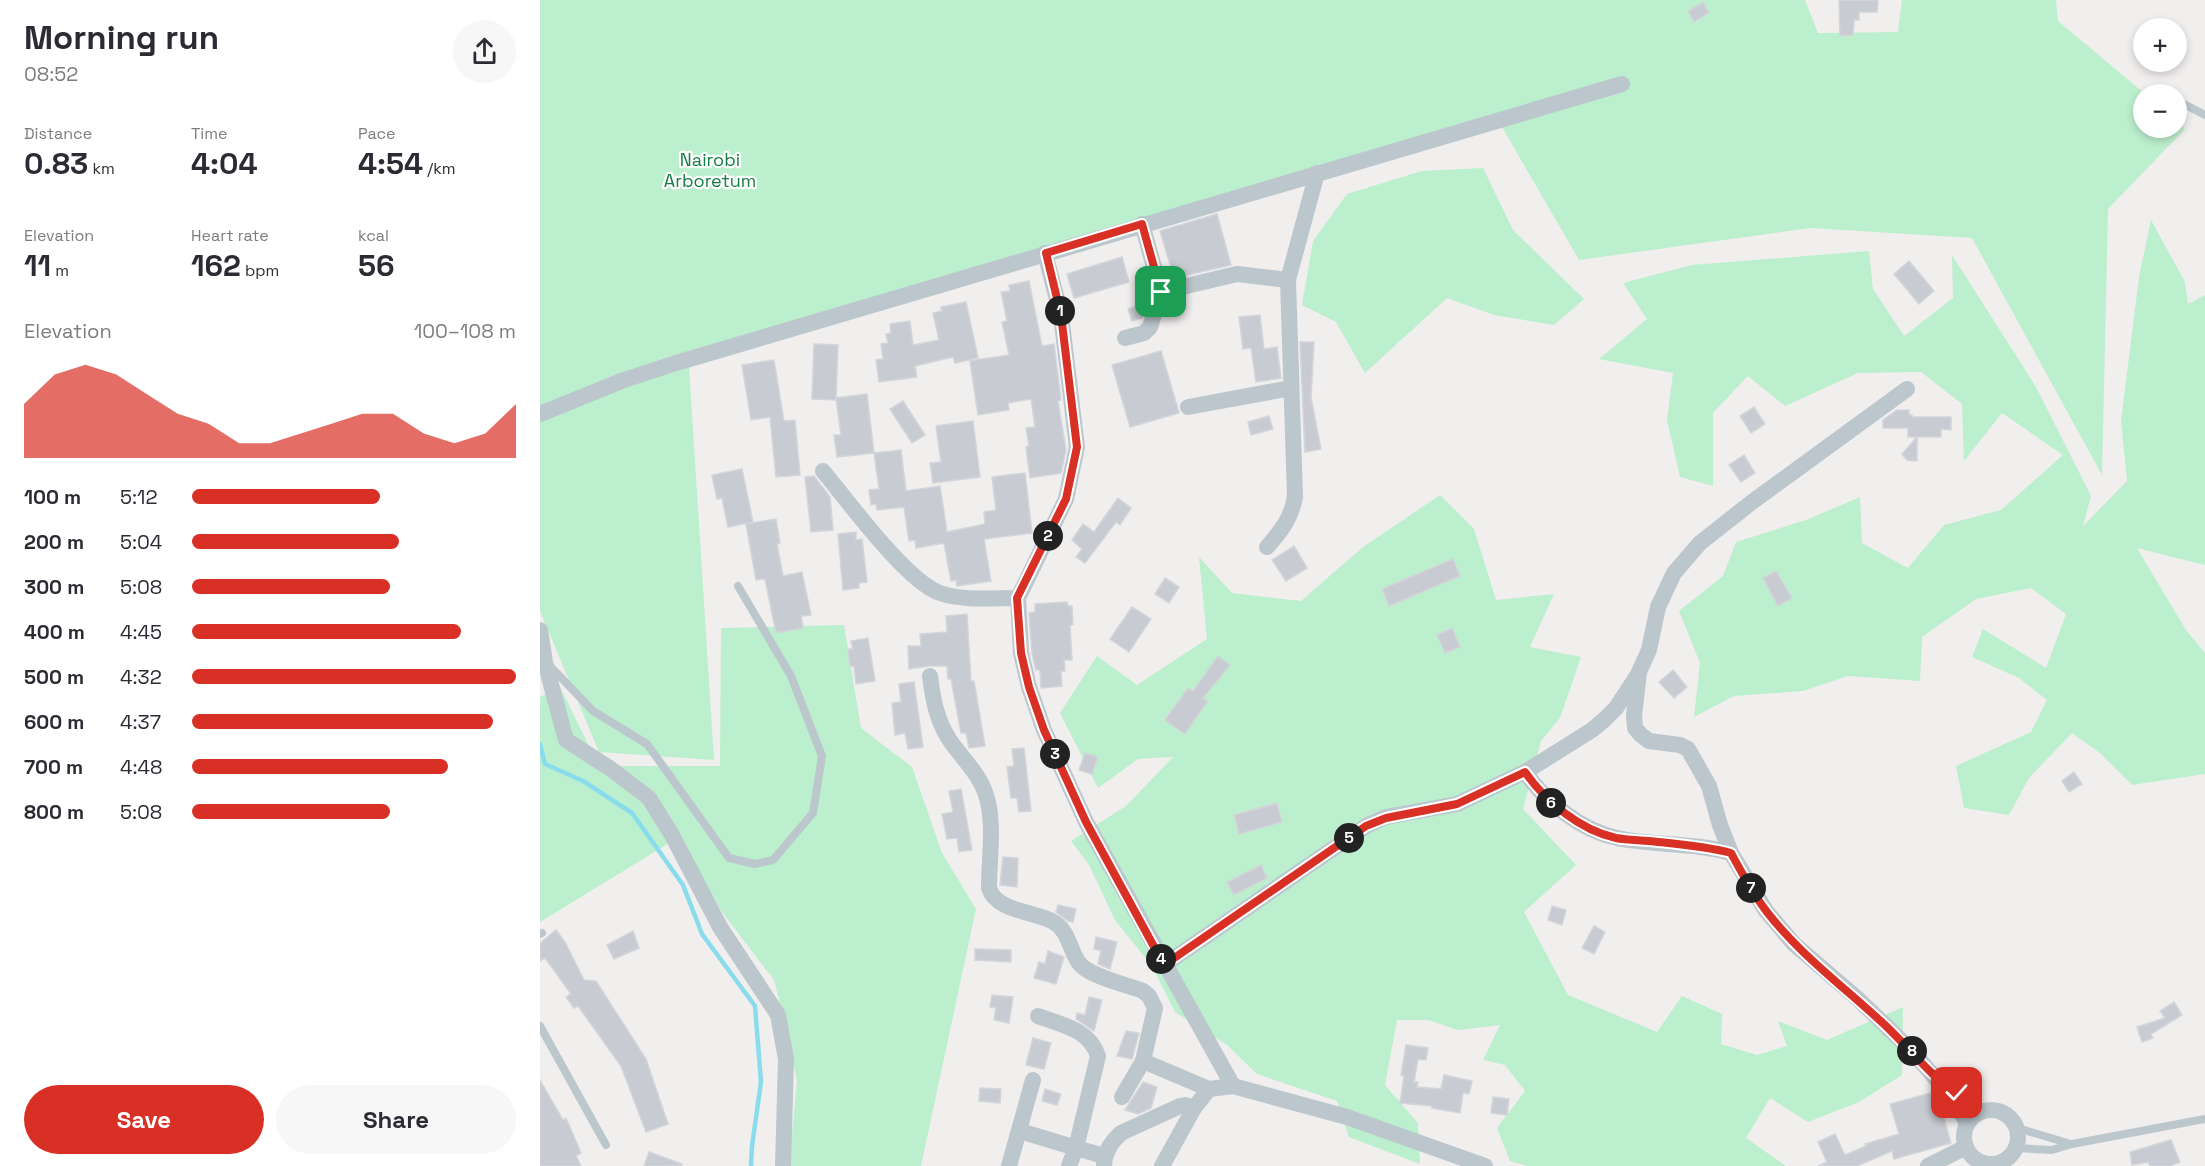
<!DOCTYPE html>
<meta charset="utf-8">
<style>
body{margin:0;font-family:"Space Grotesk",sans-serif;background:#f7f7f7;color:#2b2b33;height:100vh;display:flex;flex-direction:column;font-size:22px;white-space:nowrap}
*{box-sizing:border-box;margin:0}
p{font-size:20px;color:#7c7c81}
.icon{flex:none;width:33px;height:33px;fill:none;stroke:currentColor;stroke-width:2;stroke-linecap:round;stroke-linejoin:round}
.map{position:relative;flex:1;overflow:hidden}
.sheet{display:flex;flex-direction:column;background:#fff;width:540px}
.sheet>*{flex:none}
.fabs{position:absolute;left:1593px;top:18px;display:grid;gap:12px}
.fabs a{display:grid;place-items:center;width:54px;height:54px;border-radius:50%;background:#fff;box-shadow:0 3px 9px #0003;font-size:30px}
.pin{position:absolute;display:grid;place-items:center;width:51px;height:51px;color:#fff;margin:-26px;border-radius:12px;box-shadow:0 3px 9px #0006}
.km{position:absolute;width:30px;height:30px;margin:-15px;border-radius:50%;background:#222;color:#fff;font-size:16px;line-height:30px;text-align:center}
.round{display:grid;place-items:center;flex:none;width:63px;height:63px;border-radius:32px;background:#f7f7f7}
.summary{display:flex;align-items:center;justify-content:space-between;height:102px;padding:0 24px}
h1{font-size:33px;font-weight:700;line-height:45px}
.stats{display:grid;grid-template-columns:repeat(3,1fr);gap:9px;height:102px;padding:6px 24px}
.stats div{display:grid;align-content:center}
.stats b{font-size:30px;font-weight:700}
.stats small{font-size:16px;font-weight:400}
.stats p{font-size:16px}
.chart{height:168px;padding:12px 24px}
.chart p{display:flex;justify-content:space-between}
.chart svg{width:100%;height:108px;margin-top:6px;fill:#d93025;opacity:.7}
.action{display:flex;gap:12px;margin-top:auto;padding:12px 24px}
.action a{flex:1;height:69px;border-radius:36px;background:#d93025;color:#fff;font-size:24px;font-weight:700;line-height:69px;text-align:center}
.action a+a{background:#f7f7f7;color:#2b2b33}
ul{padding:0 24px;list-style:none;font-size:20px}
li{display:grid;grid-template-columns:96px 72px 1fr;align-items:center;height:45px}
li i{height:15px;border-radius:8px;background:#d93025}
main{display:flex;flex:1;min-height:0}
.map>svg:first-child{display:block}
</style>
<main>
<section class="sheet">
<div class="summary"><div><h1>Morning run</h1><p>08:52</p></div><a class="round"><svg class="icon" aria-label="share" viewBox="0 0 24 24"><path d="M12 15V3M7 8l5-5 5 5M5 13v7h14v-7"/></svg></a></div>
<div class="stats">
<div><p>Distance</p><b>0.83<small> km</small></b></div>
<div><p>Time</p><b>4:04</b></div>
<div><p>Pace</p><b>4:54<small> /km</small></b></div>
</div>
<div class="stats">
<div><p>Elevation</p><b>11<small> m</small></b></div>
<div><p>Heart rate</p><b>162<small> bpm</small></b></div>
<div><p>kcal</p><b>56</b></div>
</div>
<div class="chart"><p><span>Elevation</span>100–108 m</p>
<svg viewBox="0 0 160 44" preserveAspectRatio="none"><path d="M0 44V22L10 10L20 6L30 10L40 18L50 26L60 30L70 38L80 38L90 34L100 30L110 26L120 26L130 34L140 38L150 34L160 22V44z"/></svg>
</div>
<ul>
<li><b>100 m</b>5:12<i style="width:58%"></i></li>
<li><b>200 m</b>5:04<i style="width:64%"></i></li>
<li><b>300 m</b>5:08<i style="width:61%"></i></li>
<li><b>400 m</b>4:45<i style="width:83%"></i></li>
<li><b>500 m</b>4:32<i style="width:100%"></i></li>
<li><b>600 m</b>4:37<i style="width:93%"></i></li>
<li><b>700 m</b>4:48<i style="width:79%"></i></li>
<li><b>800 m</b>5:08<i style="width:61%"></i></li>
</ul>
<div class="action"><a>Save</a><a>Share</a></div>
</section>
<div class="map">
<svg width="1665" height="1166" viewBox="0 0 1665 1166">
<rect width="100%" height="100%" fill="#f1eeee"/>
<g fill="#bcefcd">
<polygon points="0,0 1265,0 1278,33 1358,32 1362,0 1516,0 1518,21 1605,94 1604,128 1636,128 1637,121 1645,129 1568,209 1562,475 1432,238 1270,228 1039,260 962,127 148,351 174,760 59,752 0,611"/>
<polygon points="943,168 973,230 1044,299 1014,325 954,315 907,298 825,373 796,322 762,305 773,241 807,194 882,171"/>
<polygon points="1611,220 1645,282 1648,304 1665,295 1665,565 1597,548 1646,630 1665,653 1665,774 1592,785 1560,753 1532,733 1489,778 1469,815 1424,808 1416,766 1491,732 1507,700 1479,678 1432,657 1443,629 1506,668 1526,614 1491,588 1436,599 1382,637 1380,681 1308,676 1263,691 1194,696 1154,717 1160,663 1139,611 1183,576 1196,542 1266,520 1320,497 1322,543 1368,568 1404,525 1461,510 1523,455 1462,413 1424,461 1422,404 1381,372 1318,373 1245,406 1208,376 1173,413 1173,486 1140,477 1127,420 1133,373 1059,359 1107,319 1083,283 1152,265 1329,251 1333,289 1364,336 1413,298 1412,255 1496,387 1551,496 1543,526 1587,481 1581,421 1599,277"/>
<polygon points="900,495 934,529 956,600 1014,594 990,647 1041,657 1020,718 1001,741 983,809 1036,865 984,912 1028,995 1117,1032 1142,996 1182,1014 1181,1044 1217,1055 1247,1046 1238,1021 1287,1040 1363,1007 1362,1075 1319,1102 1268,1122 1230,1098 1206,1138 1246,1166 988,1166 970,1161 957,1128 985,1091 965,1065 943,1060 960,1025 918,1030 888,1020 857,1020 845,1085 878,1123 880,1164 809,1137 797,1101 717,1074 687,1045 635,1012 612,966 575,920 549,865 531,841 586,806 633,757 598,759 558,788 520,713 557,656 597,685 667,639 659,557 692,593 761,601 823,547"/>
<polygon points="304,625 321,728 372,767 402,853 436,909 381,1166 249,1166 257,1081 246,1027 234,980 182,912 139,837 0,922 0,697 20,687 59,766 180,766 181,628"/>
</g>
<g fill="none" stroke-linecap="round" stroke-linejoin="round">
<polyline stroke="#89dcec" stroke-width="4.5" points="0,744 5,764 43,781 92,813 143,885 162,934 215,1006 221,1082 212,1146 211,1166"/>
</g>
<g fill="#c8cbd1" stroke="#d2d5da" stroke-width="1.5">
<polygon points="1299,0 1338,0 1337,12 1319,12 1319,20 1314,20 1313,35 1300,36"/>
<polygon points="1163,2 1169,13 1154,22 1148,11"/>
<polygon points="677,214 691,265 634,278 620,231"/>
<polygon points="582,257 589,282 534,298 527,274"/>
<polygon points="1369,261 1394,291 1379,304 1354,274"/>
<polygon points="489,281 502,346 514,344 521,400 518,401 526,450 521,473 490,478 486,447 489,446 486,428 495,427 491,399 468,403 469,410 438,415 430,361 469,355 462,322 467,321 461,292 470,291 469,285"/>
<polygon points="426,302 438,358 415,363 413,357 375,366 377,377 339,382 336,360 343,359 341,344 348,343 346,334 351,333 350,324 370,321 373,345 399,340 393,313 402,311 401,307"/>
<polygon points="603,304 605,309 602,318 592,321 588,309"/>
<polygon points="720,315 724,349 737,347 741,378 716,382 711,348 703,349 699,317"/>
<polygon points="760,342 774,342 771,398 781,449 765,452"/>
<polygon points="274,344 298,345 296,400 272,399"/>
<polygon points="621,351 639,413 590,427 572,365"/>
<polygon points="234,360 244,421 255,420 260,475 236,477 230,417 211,420 202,365"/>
<polygon points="327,394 334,453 297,457 294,435 301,435 296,398"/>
<polygon points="363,401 385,435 372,443 350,409"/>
<polygon points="1214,407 1225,424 1211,433 1200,416"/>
<polygon points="1357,410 1369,410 1369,415 1372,415 1372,417 1411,417 1411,430 1401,429 1401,437 1377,437 1377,461 1367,460 1362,454 1377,437 1368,437 1368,428 1343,428 1343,420"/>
<polygon points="729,416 733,429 711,435 708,422"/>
<polygon points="433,421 440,477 393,483 390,463 401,462 396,426"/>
<polygon points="361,450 366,491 400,486 407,532 445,524 444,512 456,510 452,477 485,473 492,533 444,539 451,581 417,586 416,580 411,581 404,543 376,548 375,540 369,541 364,507 337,510 336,504 331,505 329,490 339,489 334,453"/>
<polygon points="1204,455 1215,473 1201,482 1189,465"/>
<polygon points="202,469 213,522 188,527 182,498 177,499 172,475"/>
<polygon points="274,476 290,497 293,530 271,532 265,477"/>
<polygon points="578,498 591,508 580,525 576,522 545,563 536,557 542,549 532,540 543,524 554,532"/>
<polygon points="236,519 240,543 237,544 243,576 262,572 271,615 261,616 263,628 236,633 225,579 216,580 206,524"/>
<polygon points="316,532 316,540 322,539 327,582 319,583 319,588 303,590 298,534"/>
<polygon points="754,546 767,568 746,581 732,560"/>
<polygon points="913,559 920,576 849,606 842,589"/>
<polygon points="1236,571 1252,598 1238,606 1223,578"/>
<polygon points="625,578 639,587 629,603 615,594"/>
<polygon points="527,602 528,606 532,606 533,624 530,626 532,660 524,660 525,671 521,671 522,686 501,688 500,670 496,670 492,654 489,613 495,612 495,604"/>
<polygon points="592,607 611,619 589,652 570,639"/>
<polygon points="427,614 431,681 434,681 445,746 429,748 426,733 421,733 411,679 408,679 407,666 389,666 369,669 368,646 381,646 380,634 407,632 406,616"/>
<polygon points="912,628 920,647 905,653 897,635"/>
<polygon points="328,638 335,681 316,684 314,666 310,666 308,649 313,649 311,641"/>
<polygon points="678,656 690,665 663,698 668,701 645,734 625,720 648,688 653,691"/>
<polygon points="1133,670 1147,687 1134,698 1119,682"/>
<polygon points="374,682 383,747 368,749 365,733 355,735 352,703 361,702 359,684"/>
<polygon points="484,748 491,811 479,812 477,798 471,798 467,767 474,766 472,749"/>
<polygon points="545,753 558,757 552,774 539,770"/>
<polygon points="1534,772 1542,784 1529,792 1522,781"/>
<polygon points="421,789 432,850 419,852 417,838 407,839 402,814 413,812 409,791"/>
<polygon points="737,803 742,822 699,834 694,815"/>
<polygon points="463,857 478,858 477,887 460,885"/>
<polygon points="721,865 727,878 694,895 687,882"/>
<polygon points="518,905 536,909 533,922 528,921 516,912"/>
<polygon points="1012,906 1026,910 1022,925 1008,920"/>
<polygon points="1054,926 1065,932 1054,954 1042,948"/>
<polygon points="16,930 25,942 44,980 56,981 106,1059 128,1124 106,1132 81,1066 38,1006 34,1008 26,997 31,994 5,958 0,961 0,943"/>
<polygon points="93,931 99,948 74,959 67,945"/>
<polygon points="556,937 577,942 570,969 558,964 561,951 554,949"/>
<polygon points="435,949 471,950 471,962 435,960"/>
<polygon points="508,951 524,957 516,984 494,978 499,962 505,964"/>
<polygon points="452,995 473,997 469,1023 454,1020 456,1008 450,1007"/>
<polygon points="549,997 562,1000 554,1031 536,1019 537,1013 545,1015"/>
<polygon points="1634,1002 1642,1015 1611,1034 1613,1038 1602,1042 1597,1027 1625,1018 1620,1011"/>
<polygon points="586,1031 599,1033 592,1059 577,1056"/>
<polygon points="493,1038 511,1043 504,1069 486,1065"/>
<polygon points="866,1045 888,1048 886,1060 878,1059 874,1082 878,1082 877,1087 901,1089 904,1075 932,1081 929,1094 923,1093 920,1113 892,1108 892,1106 860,1103 864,1076 861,1075"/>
<polygon points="0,1080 23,1120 26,1118 41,1153 36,1156 41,1166 0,1166"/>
<polygon points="603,1082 617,1087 611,1108 598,1114 585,1110"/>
<polygon points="440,1088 461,1089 460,1103 439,1101"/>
<polygon points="505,1089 521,1094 517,1105 502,1101"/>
<polygon points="1394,1092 1398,1097 1411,1143 1354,1159 1352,1151 1317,1166 1278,1166 1287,1162 1278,1142 1295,1134 1305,1155 1326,1146 1325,1144 1359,1134 1350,1104"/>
<polygon points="953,1097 969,1099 967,1115 951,1113"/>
<polygon points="1631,1140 1640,1162 1630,1166 1610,1166 1608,1162 1592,1165 1590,1152"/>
<polygon points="109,1152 142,1164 142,1166 104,1166"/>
</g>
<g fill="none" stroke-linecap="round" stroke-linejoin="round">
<g stroke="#bcc6cd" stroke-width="8">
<polyline points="1640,102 1665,115"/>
<polyline points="10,666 53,711 107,744 189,858 215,864 233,860 273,813 282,756 251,676 198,586"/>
<polyline points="0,934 2,933"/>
<polyline points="0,1026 66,1145"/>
<polyline points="1477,1128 1531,1144"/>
<polyline points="1476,1148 1512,1150 1532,1144 1665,1119"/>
</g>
<g stroke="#bcc6cd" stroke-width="16">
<polyline points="602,224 621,292 697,274 748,280 777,173"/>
<polyline points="585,338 604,333 610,327 621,292"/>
<polyline points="1367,389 1212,502 1160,543 1134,573 1118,607 1109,650 1099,672 1094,716 1095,728 1101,735 1109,741 1140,745 1148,749 1169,786 1180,825 1191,853 1226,911 1254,944 1318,999 1371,1050 1411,1096 1427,1123"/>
<polyline points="648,407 751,388"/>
<polyline points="0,414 84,380 136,363 1082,84"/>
<path d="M283,471C307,500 367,582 400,593C424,601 452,598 478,598L481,653L489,687L504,730L546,822L693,1086"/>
<path d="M727,547C741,531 751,519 755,497L748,280"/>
<polyline points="478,598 526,499 537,447 521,315 505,253"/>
<polyline points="0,630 5,662 26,740 71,769 109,798 132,835 180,927 238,1015 246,1059 243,1166"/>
<path d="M390,676C393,700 397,722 411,742C423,759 440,775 446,795C455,821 449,860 449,888C456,911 492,911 512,921C529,930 529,949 539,963C548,976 587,985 603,991L609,996L615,1008L603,1061L669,1089"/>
<path d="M985,772C1006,802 1040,830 1077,838C1114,846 1153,842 1191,853"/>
<polyline points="624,965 826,826 846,817 917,804 985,772 1052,730 1064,720 1076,708 1097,676"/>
<path d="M498,1016C522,1025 549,1029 558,1056L536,1148L564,1156"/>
<polyline points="582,1097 603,1061"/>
<circle cx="1451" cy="1137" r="27"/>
<polyline points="480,1131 536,1148 529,1166"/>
<polyline points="469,1166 493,1080"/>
<path d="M564,1166C564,1153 571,1142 581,1133L640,1106L645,1105L654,1108"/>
<polyline points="622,1166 654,1108 669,1089 693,1086 726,1095 807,1117 945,1166"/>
<polyline points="1388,1166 1426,1147"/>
</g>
</g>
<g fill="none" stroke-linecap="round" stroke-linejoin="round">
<defs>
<path id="route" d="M621,292L602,224L506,253L521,315L537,447L526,499L477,598L481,653L489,687L504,730L546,822L624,965L826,826L846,818L917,804L985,772C1006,802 1040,830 1076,838C1087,840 1098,840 1109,841C1137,844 1164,846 1191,853C1202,873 1213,894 1227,912C1261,956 1307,989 1347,1027C1370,1049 1390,1076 1417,1093"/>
</defs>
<use href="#route" stroke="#fff" stroke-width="12"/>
<use href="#route" stroke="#d93025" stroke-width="8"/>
</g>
<g text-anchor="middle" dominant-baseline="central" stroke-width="4.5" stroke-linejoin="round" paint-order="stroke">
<g font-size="18" fill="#167d45" stroke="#fff">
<text x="170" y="159">Nairobi<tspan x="170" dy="21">Arboretum</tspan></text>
</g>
</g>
</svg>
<div class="fabs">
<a>+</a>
<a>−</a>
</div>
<div class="pin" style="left:621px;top:292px;background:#1e9e55"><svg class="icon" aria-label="arrive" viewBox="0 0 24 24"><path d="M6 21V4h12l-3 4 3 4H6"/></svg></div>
<div class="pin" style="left:1417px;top:1093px;background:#d93025"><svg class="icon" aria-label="check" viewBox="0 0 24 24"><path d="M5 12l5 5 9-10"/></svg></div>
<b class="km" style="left:520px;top:311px">1</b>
<b class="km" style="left:508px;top:536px">2</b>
<b class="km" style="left:515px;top:754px">3</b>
<b class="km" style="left:621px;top:959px">4</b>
<b class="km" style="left:809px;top:838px">5</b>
<b class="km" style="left:1011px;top:803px">6</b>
<b class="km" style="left:1211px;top:888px">7</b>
<b class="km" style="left:1372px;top:1051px">8</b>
</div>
</main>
